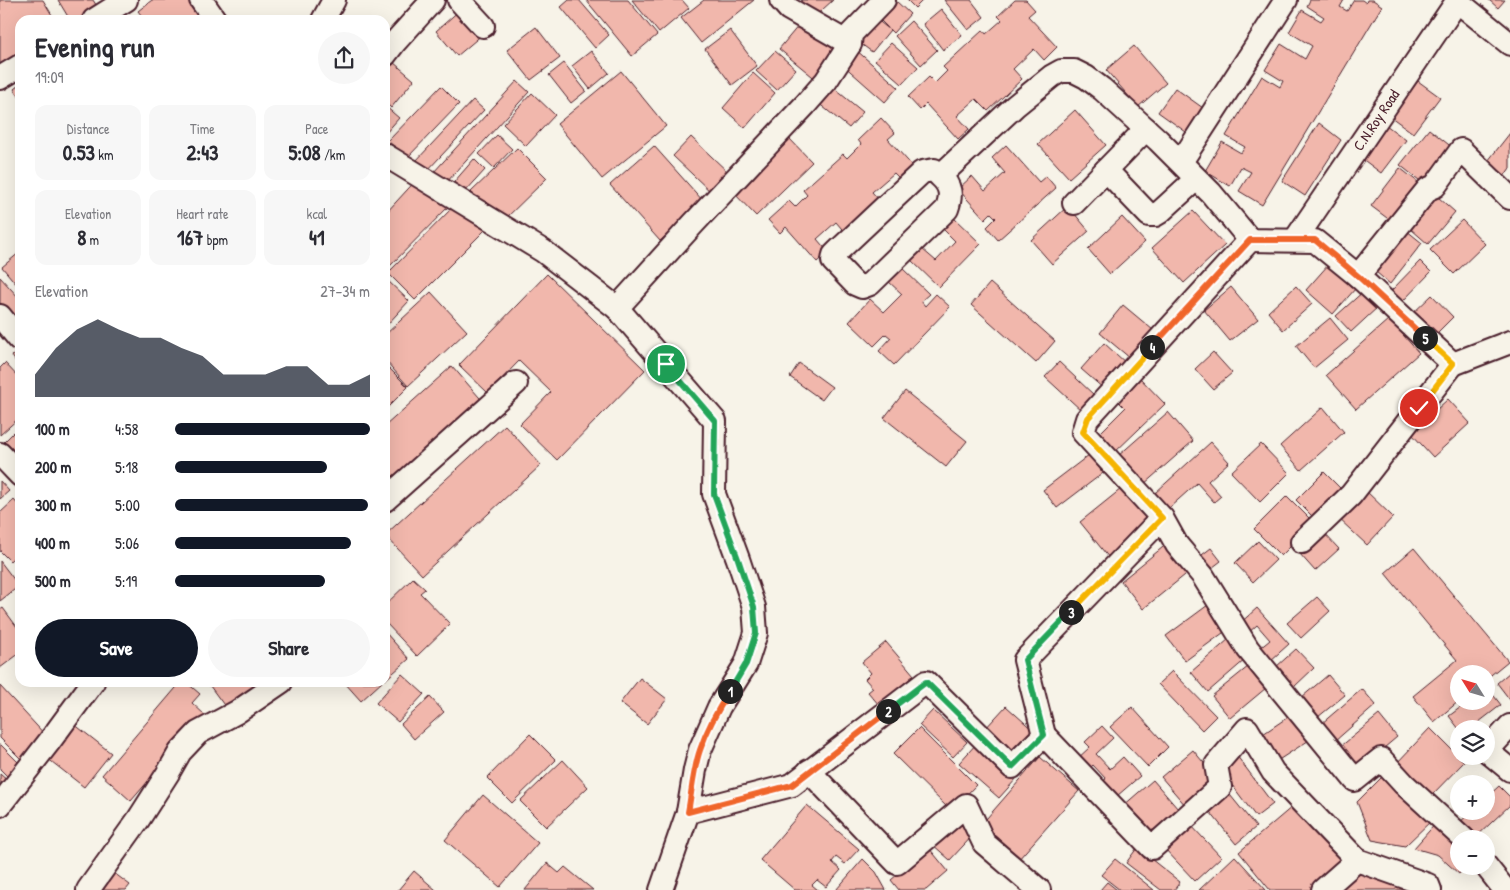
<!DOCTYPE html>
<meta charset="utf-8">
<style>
body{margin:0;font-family:"Patrick Hand",sans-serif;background:#f7f7f7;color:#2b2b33;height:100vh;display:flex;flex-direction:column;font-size:19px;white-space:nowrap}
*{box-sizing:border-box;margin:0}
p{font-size:16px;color:#7c7c81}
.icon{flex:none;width:28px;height:28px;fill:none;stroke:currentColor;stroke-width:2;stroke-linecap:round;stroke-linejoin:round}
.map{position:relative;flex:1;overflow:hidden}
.sheet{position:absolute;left:15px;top:15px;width:375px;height:672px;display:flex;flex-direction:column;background:#fff;border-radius:15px;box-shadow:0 5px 20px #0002}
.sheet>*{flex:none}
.needle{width:32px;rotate:307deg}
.tools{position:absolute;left:1450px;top:665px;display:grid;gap:10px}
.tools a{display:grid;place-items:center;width:45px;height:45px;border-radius:50%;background:#fff;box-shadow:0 5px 20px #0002;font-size:25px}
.pin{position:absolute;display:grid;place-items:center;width:42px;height:42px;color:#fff;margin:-21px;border:2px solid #fff;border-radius:50%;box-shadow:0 1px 5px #0007}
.km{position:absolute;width:25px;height:25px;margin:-12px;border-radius:50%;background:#222;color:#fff;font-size:14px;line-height:25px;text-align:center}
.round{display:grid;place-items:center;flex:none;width:52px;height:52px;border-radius:26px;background:#f7f7f7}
.summary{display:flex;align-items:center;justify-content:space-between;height:85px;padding:0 20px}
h1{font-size:28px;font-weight:700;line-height:38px}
.figures{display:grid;grid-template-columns:repeat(3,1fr);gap:8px;height:85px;padding:5px 20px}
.figures div{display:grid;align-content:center;border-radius:12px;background:#f7f7f7;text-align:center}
.figures b{font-size:21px;font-weight:700}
.figures small{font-size:14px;font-weight:400}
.figures p{font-size:14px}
.chart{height:140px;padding:10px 20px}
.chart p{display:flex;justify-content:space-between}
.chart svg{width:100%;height:90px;margin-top:5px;fill:#111827;opacity:.7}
.action{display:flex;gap:10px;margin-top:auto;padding:10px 20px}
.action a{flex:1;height:58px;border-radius:30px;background:#111827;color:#fff;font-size:20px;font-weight:700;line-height:58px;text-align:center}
.action a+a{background:#f7f7f7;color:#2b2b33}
ul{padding:0 20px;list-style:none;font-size:16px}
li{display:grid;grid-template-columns:80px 60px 1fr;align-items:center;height:38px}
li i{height:12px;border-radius:6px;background:#111827}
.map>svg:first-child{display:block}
</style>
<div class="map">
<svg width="1510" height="890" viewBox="0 0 1510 890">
<rect width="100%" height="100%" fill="#f7f3e8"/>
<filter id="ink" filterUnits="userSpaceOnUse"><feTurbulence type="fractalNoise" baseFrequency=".02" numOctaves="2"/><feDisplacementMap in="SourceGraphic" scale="10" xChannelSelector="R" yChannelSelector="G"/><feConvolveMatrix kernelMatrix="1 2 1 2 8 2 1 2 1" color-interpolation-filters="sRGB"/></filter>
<g filter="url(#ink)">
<g fill="#f1b7ac" stroke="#4a1f2b">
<polygon points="0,0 43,0 55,20 20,20 20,55 0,67"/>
<polygon points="58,0 93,0 98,8 78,20 70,20"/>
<polygon points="152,0 188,0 203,20 145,20 138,11"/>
<polygon points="569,0 579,0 609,35 595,48 561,7"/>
<polygon points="586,0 628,0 657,35 632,56"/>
<polygon points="632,0 682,0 689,8 659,33"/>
<polygon points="704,0 754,0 701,43 681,18"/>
<polygon points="802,0 833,0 811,20 797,5"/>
<polygon points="891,0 895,0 910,14 893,33 876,16"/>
<polygon points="907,0 923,0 915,8"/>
<polygon points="944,0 971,0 984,17 968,30"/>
<polygon points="1015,0 1026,0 1035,10 1028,16 1057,47 1044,60 1034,49 1013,69 1022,79 988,111 976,99 957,116 969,129 958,139 926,104 920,110 908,97 929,77 935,83 947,71 943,67 983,30 986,34 1002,20 998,16"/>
<polygon points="1310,0 1344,0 1340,7 1347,11 1354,0 1362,0 1366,3 1367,0 1373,0 1382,6 1262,205 1239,191 1251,172 1241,167 1230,186 1205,171 1222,142 1241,153 1245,147 1226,136 1262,76 1280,87 1283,81 1265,70 1281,44 1305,59 1312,46 1289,32 1302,10 1321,21 1324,17 1307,6"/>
<polygon points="1489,0 1505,0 1498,8"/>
<polygon points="461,9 483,34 457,56 436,31"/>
<polygon points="941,9 962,35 943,50 923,24"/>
<polygon points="871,15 890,30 872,52 853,38"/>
<polygon points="804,19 843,51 818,81 779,49"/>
<polygon points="911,21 937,50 921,65 895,36"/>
<polygon points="536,27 560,58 531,80 507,50"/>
<polygon points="730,30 757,66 732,85 705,49"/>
<polygon points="891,43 918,67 902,84 875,60"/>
<polygon points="1134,46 1166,83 1138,107 1106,70"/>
<polygon points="855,49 898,87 885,102 842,64"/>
<polygon points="591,51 609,73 590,89 572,66"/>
<polygon points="775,51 796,69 777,90 756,71"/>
<polygon points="393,62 414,80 391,108 385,102 385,72"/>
<polygon points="564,63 586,91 571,103 549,75"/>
<polygon points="621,71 666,126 602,179 557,124"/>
<polygon points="753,73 775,93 745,128 723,108"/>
<polygon points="517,81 529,92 445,184 433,173"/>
<polygon points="1418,81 1440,97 1413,133 1391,117"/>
<polygon points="20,84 20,98 14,89"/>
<polygon points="830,85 863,112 849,128 817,102"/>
<polygon points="441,86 459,104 407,158 388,141"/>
<polygon points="1175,88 1203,108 1186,132 1158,112"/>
<polygon points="532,93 555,115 526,146 503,124"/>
<polygon points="473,100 484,110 426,172 415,162"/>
<polygon points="385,106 399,118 385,134"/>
<polygon points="1075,110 1106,145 1069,178 1038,144"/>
<polygon points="881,118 895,133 888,139 917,171 904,183 894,173 872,192 882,203 847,235 836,222 817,239 828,252 817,262 786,227 780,233 768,220 789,201 795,207 807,195 803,190 843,154 847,158 861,144 858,140"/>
<polygon points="1319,123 1341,140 1305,196 1282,181"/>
<polygon points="1386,125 1406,140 1381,173 1361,158"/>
<polygon points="1429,129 1458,152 1429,188 1400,165"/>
<polygon points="1510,133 1510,168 1505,175 1488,161"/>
<polygon points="497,135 512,149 494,168 479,154"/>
<polygon points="691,137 731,175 713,194 673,156"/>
<polygon points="788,137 812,162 756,216 732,191"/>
<polygon points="1006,145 1039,182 1046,176 1056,188 998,240 987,227 996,218 991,213 985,219 958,189 972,176 985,191 1005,173 992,158"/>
<polygon points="654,146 704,202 660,241 610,185"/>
<polygon points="517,148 547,178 501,223 471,192"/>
<polygon points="474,159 485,170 465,192 454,182"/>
<polygon points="1400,168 1423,186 1395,224 1371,206"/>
<polygon points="419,177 453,202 385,271 385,214"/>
<polygon points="1430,190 1455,212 1428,244 1403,222"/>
<polygon points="458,202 486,229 415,300 388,273"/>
<polygon points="1068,206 1089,231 1052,264 1031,240"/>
<polygon points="1193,211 1225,245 1184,283 1152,248"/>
<polygon points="953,217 981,244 939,287 911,260 922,249 936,261 955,241 942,228"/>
<polygon points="1122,217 1145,242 1110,274 1088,249"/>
<polygon points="1462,220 1485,244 1454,274 1430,250"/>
<polygon points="1401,226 1422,243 1390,284 1369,266"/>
<polygon points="20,252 20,283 17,285 2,267"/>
<polygon points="1420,261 1431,272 1402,302 1391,291"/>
<polygon points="1329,264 1356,288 1333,314 1306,290"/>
<polygon points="901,267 929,294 921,301 925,306 936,294 950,307 894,365 879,351 891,338 886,334 874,346 849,322 870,299 884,312 902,294 888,281"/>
<polygon points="547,274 645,370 557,460 520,424 551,392 519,361 488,393 459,365"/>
<polygon points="0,277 20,299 20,329 0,307"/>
<polygon points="385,278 409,301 385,327"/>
<polygon points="990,283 1055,341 1036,363 971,305"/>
<polygon points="1296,286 1312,304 1283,330 1268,312"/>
<polygon points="1231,287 1258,319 1230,341 1204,310"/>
<polygon points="1365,290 1379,306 1351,332 1336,316"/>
<polygon points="431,292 467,331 408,386 385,360 385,335"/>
<polygon points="1432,295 1453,317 1432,338 1410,316"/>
<polygon points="1123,305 1153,330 1130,358 1100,333"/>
<polygon points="1330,318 1348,340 1314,368 1296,346"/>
<polygon points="1389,319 1419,353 1356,409 1326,375"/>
<polygon points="1104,343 1127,364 1104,389 1081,369"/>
<polygon points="20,350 20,368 12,356"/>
<polygon points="1213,352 1232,373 1213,389 1195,369"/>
<polygon points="1059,362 1095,396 1082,411 1045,377"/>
<polygon points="5,363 20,379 20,417 0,435 0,368"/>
<polygon points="799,363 832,387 822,400 790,377"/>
<polygon points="385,364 408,387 385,410"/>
<polygon points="452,366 486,405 385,495 385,426"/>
<polygon points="1139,377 1165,404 1112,455 1095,438 1125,408 1117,400"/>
<polygon points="905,391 967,441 946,467 884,418"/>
<polygon points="1448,399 1470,423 1433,457 1411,433"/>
<polygon points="1323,407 1344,432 1301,470 1280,446"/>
<polygon points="1168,412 1193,441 1143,485 1118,456"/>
<polygon points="505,425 541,465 422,575 385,535"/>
<polygon points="20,426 20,472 0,446"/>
<polygon points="1211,442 1229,462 1208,481 1221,496 1214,502 1197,483 1169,508 1155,493"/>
<polygon points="1261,444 1289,473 1260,502 1231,472"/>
<polygon points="1089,455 1103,473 1057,508 1043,490"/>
<polygon points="1324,472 1346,494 1318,522 1296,500"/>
<polygon points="0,481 9,491 0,499"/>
<polygon points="1126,485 1156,522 1110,559 1080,522"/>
<polygon points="1364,489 1393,517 1367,545 1337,517"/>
<polygon points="1287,496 1314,523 1281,556 1254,529"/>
<polygon points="14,500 20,507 20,551 10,561 0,551 0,513"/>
<polygon points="1323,532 1339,549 1315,571 1299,553"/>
<polygon points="1258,541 1276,560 1253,582 1235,563"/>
<polygon points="1168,543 1190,571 1143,609 1121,581"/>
<polygon points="1211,548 1221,561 1204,574 1194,561"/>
<polygon points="1414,548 1508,661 1486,679 1486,674 1459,674 1459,701 1434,722 1413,696 1457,660 1385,573"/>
<polygon points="0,561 19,586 0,601"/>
<polygon points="413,578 425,589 420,593 450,624 417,656 385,622 385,605"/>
<polygon points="1317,597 1330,611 1301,638 1287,623"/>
<polygon points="1208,605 1227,630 1185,661 1166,636"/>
<polygon points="3,608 20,631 20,653 0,668 0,610"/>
<polygon points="1257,608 1289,644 1270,661 1259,649 1270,640 1257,625 1246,635 1238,625"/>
<polygon points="385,632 409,659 385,680"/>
<polygon points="1229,639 1246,659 1208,692 1191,672"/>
<polygon points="886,642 914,675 879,705 868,692 873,688 865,679 871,673 862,662"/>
<polygon points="1296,649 1314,668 1294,687 1276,667"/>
<polygon points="1254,662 1272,683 1230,718 1212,696"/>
<polygon points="1172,671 1216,716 1202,730 1158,684"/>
<polygon points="1510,672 1510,700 1497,683"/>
<polygon points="402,674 424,694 398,722 376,703"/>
<polygon points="1328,675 1345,695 1318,717 1302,697"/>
<polygon points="640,678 667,699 647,724 620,703"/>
<polygon points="181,682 186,682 200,694 192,703 205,715 131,801 102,775"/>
<polygon points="207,682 269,682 229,712"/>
<polygon points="344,682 382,682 361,701"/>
<polygon points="0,686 48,738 24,762 0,738"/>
<polygon points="1487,687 1501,705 1470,729 1459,729 1449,716 1469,701 1486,701 1486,688"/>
<polygon points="1362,689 1376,705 1335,741 1321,724"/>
<polygon points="430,697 444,712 414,739 401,724"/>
<polygon points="1006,706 1035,732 1012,756 984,730"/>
<polygon points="1132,707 1168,747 1148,767 1110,727"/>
<polygon points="933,710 967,742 953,757 919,725"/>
<polygon points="1297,711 1314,737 1274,763 1257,738"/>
<polygon points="1379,715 1397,737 1359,769 1340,747"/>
<polygon points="74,724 111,753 84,787 47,758"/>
<polygon points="1102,726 1113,738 1096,754 1110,769 1123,757 1140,776 1117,796 1103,781 1106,779 1093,765 1087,771 1076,760 1090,747 1085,742"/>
<polygon points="919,728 976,785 951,811 893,754"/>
<polygon points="1430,728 1464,762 1429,798 1395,765"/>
<polygon points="530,734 556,760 512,803 487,778"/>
<polygon points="977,743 1017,778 999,798 959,763"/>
<polygon points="0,744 23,767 11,780 0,769"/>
<polygon points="1193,750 1218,780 1186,806 1161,777"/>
<polygon points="1237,756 1273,804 1256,817 1220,769"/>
<polygon points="1040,757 1079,791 1018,860 980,826"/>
<polygon points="563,760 588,787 546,827 520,801"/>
<polygon points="0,774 9,782 0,793"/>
<polygon points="1384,775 1434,818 1405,846 1372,840 1357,802"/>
<polygon points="1153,780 1178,809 1148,835 1123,806"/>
<polygon points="1499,786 1510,797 1510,805 1474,839 1458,824 1472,811 1486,811 1486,798"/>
<polygon points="1226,790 1256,827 1236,844 1206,807"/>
<polygon points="483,795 538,843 500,887 445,840"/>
<polygon points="1299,801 1348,860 1312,890 1270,890 1239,852"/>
<polygon points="807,805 859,849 845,864 836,857 832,862 841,870 826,887 817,880 812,885 818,890 795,890 760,860"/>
<polygon points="958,815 976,832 950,860 932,844"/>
<polygon points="1437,822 1459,842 1459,866 1466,866 1459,874 1438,855 1414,848"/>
<polygon points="1189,823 1221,857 1195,881 1163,847"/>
<polygon points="929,848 948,871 926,890 899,890 891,880"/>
<polygon points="1137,848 1180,882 1174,890 1161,890 1126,863"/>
<polygon points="1235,856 1266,890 1199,890"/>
<polygon points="863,859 876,872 886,890 836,890"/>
<polygon points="1115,859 1154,890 1120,890 1101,875"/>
<polygon points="547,863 559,873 565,867 593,890 525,890"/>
<polygon points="1361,869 1404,890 1336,890"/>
<polygon points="414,871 436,890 398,890"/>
<polygon points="114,873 130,885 126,890 102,890"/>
<polygon points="1107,882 1117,890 1100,890"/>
</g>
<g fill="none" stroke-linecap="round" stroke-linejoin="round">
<defs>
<g id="minor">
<polyline points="201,0 215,20"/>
<polyline points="459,0 483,26"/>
<polyline points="781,0 789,9 850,44"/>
<polyline points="1457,1 1510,44"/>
<polyline points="94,20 126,0"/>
<polyline points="323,20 334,0"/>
<polyline points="385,55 395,42 433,0"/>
<polyline points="0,78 20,66"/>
<polyline points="385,155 543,251 617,308 715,421 714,494 738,559 754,607 756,633 746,664 719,707 700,750 695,770 688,812 661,890"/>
<polyline points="1181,162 1286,0"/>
<polyline points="1106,170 1149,215 1155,215 1160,212 1196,179"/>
<path d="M940,176L934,170L922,172L838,251L834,255L833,261L855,284L862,287L870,284L947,209C952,195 951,186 940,176L1015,106L1052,76L1061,71H1074L1086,77L1102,89L1158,140L1211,193L1250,240L1315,241L1358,276L1453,364L1510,342"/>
<polyline points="1074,203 1146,129"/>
<polyline points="1250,240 1087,419 1083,432 1162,518 1177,545 1203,576 1248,649 1355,780 1381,759 1404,784 1464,839"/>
<polyline points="1295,240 1458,0"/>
<polyline points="1358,276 1428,189 1435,186 1461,150 1510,198"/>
<polyline points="617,308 694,223 805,105 826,81 850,44 851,34 884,0"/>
<polyline points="0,316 19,339 20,339"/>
<polyline points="0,454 20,475"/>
<polyline points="385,500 516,383"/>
<polyline points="1302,542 1351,495 1453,364"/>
<polyline points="1510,726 1487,751 1510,770"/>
<polyline points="1044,735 1152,848 1220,787 1216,765 1247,729 1273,772 1357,860"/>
<polyline points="809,771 897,863 966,805 984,843 1039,890"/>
<polyline points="0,805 49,742 93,682"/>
<polyline points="688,812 792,785 926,682 1012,767 1044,735 1025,660 1162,518"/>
<polyline points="1486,866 1505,890"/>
<polyline points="88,890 138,820 168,773 180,752 198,733 237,712 281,682"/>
<polyline points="1323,890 1357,860 1428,885 1430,890"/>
</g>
</defs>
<use href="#minor" stroke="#4a1f2b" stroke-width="26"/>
<use href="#minor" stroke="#f7f3e8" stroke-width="22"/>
</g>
</g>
<g fill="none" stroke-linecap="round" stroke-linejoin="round" filter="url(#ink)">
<defs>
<polyline id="split-1" points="666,364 715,421 714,494 738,559 754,607 756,633 746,664 730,691"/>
<path id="split-2" d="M730,691C718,709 707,729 700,750C693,770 692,791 688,812L792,785L888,711"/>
<polyline id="split-3" points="888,711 926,682 1012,767 1044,735 1025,660 1071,612"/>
<polyline id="split-4" points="1071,612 1162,518 1083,432 1088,418 1152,347"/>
<polyline id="split-5" points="1152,347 1250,240 1315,240 1358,276 1425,338"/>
<polyline id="split-6" points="1419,408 1453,364 1425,338"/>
</defs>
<use href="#split-1" stroke="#fff" stroke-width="10"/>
<use href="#split-2" stroke="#fff" stroke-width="10"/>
<use href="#split-3" stroke="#fff" stroke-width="10"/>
<use href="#split-4" stroke="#fff" stroke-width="10"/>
<use href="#split-5" stroke="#fff" stroke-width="10"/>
<use href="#split-6" stroke="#fff" stroke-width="10"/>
<use href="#split-1" stroke="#22a559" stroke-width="6"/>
<use href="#split-2" stroke="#f0652b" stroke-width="6"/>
<use href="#split-3" stroke="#22a559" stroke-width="6"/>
<use href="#split-4" stroke="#f5b400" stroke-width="6"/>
<use href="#split-5" stroke="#f0652b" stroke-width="6"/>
<use href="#split-6" stroke="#f5b400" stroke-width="6"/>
</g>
<g text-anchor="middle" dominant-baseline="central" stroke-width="4.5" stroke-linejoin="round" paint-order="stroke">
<g font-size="15" fill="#4a1f2b" stroke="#f7f3e8">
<text transform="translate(1376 120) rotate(-56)">C.N.Roy Road</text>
</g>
</g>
</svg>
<div class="tools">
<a><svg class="needle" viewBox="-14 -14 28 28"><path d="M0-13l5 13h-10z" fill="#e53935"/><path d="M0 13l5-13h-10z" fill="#7c7c81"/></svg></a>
<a><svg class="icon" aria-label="layers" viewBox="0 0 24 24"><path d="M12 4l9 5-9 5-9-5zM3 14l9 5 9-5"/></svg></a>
<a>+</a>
<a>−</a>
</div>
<div class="pin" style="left:666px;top:364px;background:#1e9e55"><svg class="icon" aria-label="arrive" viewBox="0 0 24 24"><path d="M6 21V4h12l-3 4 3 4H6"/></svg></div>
<div class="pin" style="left:1419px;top:408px;background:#d93025"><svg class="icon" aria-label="check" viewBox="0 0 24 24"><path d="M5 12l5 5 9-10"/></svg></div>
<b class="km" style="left:730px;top:691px">1</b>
<b class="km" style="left:888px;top:711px">2</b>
<b class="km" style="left:1071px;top:612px">3</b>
<b class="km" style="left:1152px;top:347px">4</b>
<b class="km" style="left:1425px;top:338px">5</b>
<section class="sheet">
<div class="summary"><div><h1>Evening run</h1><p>19:09</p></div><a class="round"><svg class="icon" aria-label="share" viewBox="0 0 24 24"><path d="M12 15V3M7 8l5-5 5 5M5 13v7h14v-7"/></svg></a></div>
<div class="figures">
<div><p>Distance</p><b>0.53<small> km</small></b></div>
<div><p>Time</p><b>2:43</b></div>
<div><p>Pace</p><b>5:08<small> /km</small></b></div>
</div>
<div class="figures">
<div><p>Elevation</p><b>8<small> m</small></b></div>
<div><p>Heart rate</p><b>167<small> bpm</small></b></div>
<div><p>kcal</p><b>41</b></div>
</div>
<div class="chart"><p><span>Elevation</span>27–34 m</p>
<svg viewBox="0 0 160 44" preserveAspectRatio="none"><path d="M0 44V33L10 20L20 11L30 6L40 11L50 15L60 15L70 20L80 24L90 33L100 33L110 33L120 29L130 29L140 38L150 38L160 33V44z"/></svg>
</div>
<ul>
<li><b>100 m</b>4:58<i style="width:100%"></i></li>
<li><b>200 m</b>5:18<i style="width:78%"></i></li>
<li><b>300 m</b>5:00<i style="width:99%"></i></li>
<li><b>400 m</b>5:06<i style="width:90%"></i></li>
<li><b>500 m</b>5:19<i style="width:77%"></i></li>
</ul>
<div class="action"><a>Save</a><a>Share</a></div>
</section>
</div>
